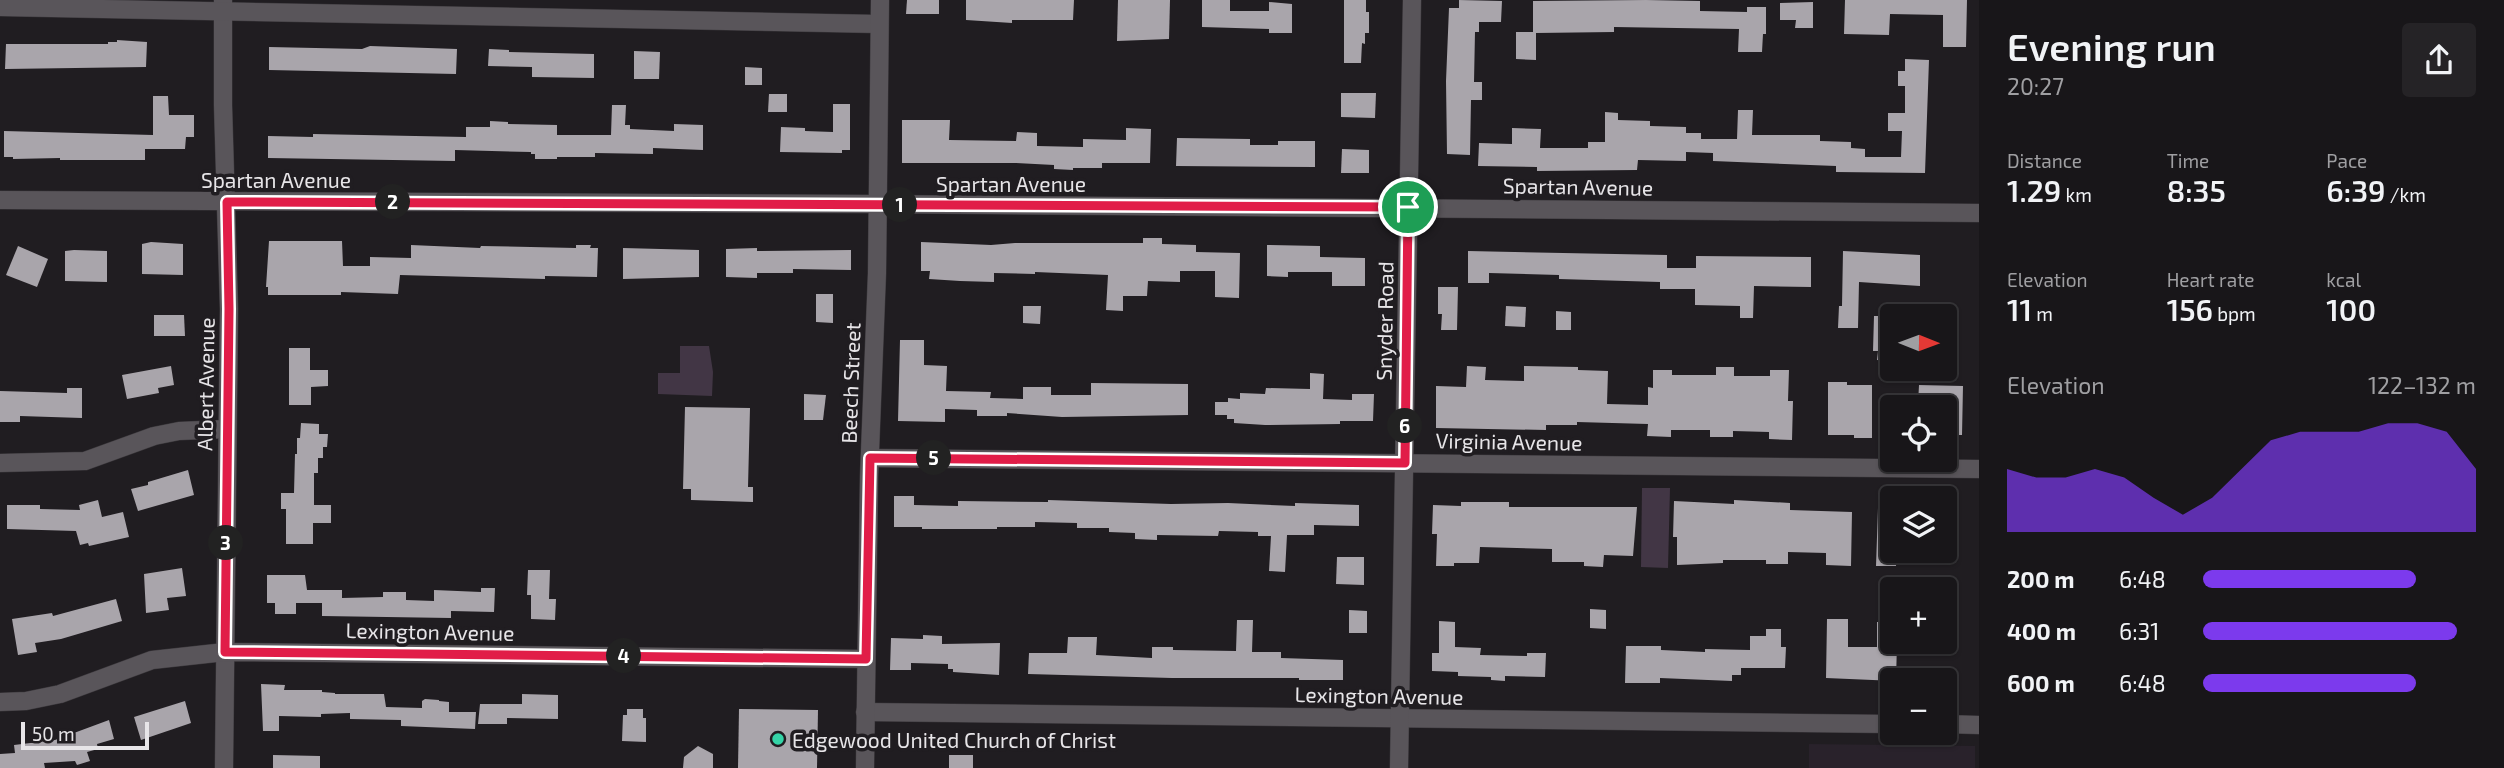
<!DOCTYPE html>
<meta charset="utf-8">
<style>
body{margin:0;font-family:"Exo 2",sans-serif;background:#252326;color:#f1f3f6;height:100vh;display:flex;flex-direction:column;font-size:26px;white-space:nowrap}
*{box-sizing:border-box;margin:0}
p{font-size:23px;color:#9f9fa2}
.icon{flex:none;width:38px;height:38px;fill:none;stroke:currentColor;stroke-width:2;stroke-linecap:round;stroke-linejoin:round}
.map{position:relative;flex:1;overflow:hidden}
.details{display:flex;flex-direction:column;background:#181619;width:525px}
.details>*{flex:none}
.needle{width:46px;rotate:91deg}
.fabs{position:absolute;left:1880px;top:304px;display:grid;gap:14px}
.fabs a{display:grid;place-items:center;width:77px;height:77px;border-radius:7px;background:#181619;box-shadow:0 2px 5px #0004,0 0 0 2px #363538;font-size:35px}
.scale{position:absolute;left:21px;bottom:18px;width:128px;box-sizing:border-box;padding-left:7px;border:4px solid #e7e5e8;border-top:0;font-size:19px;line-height:24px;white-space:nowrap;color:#e7e5e8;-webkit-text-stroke:5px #201d21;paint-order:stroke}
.pin{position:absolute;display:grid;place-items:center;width:60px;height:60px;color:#fff;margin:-30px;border:4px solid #fff;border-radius:50%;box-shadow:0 2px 7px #0007}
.km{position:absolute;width:35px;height:35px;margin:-18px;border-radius:50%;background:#222;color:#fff;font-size:19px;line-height:35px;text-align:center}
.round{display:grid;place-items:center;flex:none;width:74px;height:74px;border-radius:7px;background:#252326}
.head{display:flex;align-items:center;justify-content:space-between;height:119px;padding:0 28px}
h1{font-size:38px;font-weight:600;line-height:52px}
.figures{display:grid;grid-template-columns:repeat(3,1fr);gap:10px;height:119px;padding:7px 28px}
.figures div{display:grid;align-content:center}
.figures b{font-size:30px;font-weight:600}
.figures small{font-size:19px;font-weight:400}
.figures p{font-size:19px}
.chart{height:196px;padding:14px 28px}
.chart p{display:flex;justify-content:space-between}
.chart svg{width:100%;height:126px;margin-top:7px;fill:#7c3aed;opacity:.7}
ul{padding:0 28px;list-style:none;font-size:23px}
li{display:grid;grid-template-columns:112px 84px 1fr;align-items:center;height:52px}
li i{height:18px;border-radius:9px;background:#7c3aed}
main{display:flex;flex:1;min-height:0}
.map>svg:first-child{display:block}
</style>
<main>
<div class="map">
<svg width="1979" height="768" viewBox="0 0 1979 768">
<rect width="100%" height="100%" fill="#201d21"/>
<polygon fill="#29222b" points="1809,744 1975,746 1975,768 1809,768"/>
<g fill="#423645">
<polygon points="680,346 709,346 713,372 712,396 658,394 658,373 680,373"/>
<polygon points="1642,488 1670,488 1668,568 1641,567"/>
</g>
<g fill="#a9a5ab">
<polygon points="907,0 939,0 939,14 906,14"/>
<polygon points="966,0 1074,0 1073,20 1012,20 1012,23 966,20"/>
<polygon points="1118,0 1170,0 1169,39 1117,41"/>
<polygon points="1202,0 1230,0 1230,11 1269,11 1269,2 1292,4 1292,33 1269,33 1269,29 1202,27"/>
<polygon points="1344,0 1366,0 1366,12 1369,12 1369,33 1365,33 1365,44 1362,43 1361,63 1344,63"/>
<polygon points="1459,0 1502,1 1501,22 1479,22 1479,32 1475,32 1474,82 1482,82 1482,100 1471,100 1470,155 1447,154 1446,81 1449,8 1459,8"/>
<polygon points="1646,0 1700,1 1700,11 1747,12 1747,7 1766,7 1766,34 1763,34 1762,52 1738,52 1739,29 1614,27 1614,32 1536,33 1536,60 1516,59 1516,32 1533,32 1533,1"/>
<polygon points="1845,0 1967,0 1966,47 1943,47 1943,15 1890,14 1889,35 1844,34"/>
<polygon points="1813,2 1813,28 1795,28 1796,20 1780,20 1780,3"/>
<polygon points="117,40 147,42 146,67 5,69 6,44 108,44 108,42 117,42"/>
<polygon points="370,46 457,49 456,74 269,70 269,47 362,49"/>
<polygon points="489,49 509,50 509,52 594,54 594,78 532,77 532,67 488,66"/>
<polygon points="634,51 660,52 659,79 634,79"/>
<polygon points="1905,59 1929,60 1925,173 1836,172 1836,166 1713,161 1713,153 1686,152 1686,161 1638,160 1637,170 1537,171 1537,167 1478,166 1479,143 1512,144 1512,128 1541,129 1540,148 1588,148 1588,142 1605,142 1605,112 1618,113 1618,120 1650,121 1650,126 1686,127 1686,133 1701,133 1701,139 1737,139 1738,110 1753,110 1752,135 1820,135 1820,141 1851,142 1851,148 1865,149 1865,157 1901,157 1902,131 1888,131 1888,113 1905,113 1905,86 1898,86 1898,71 1905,71"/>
<polygon points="745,67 762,68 762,85 745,85"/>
<polygon points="1341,93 1376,93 1375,118 1341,117"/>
<polygon points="769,94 787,94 787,112 768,112"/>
<polygon points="153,96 168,96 169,115 194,115 194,137 186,137 185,149 145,149 145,160 60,160 60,158 13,159 13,157 4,157 4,131 153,135"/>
<polygon points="833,104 850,104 850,150 842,150 842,153 780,152 781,127 805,128 805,131 833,132"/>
<polygon points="612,105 626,105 625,125 630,125 630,129 674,131 674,124 703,125 703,150 653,148 653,154 595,153 595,157 557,157 557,159 535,159 535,154 531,154 531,152 455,150 455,161 268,158 268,136 313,137 313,134 466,137 466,127 490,127 490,121 508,122 508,124 557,125 557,135 611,135"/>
<polygon points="902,120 950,120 949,140 1016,141 1017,132 1037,133 1037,146 1083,147 1083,139 1126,140 1126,128 1151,129 1150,163 1102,163 1102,168 1073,168 1073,170 1054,169 1054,165 1016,163 902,163"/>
<polygon points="1177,138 1250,139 1250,145 1278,145 1278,141 1315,141 1315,167 1176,166"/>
<polygon points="1342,149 1369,150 1369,173 1341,173"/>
<polygon points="1143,238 1162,238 1162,244 1196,245 1196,252 1240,253 1239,298 1215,297 1215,271 1180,271 1180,282 1148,281 1147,296 1123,296 1123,311 1106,310 1108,275 1035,272 1035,274 994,273 994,282 960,281 929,279 930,271 921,271 921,242 991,245 1015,243 1143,243"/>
<polygon points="269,241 342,241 343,266 370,266 370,257 411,258 411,245 480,248 481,246 576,248 576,245 591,245 590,248 598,248 597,277 545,276 545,279 400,275 398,294 341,292 341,295 268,295 268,287 266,287"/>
<polygon points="151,242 183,244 183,275 142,274 142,244"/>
<polygon points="1267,245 1320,246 1320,257 1365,258 1365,286 1332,286 1332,272 1288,272 1288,277 1267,276"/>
<polygon points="18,246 48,259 37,287 6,275"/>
<polygon points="623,248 699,250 699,277 623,279"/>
<polygon points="757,248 757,251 851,250 851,270 793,269 793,273 757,273 757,278 726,277 726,249"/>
<polygon points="74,250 107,251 107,282 65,281 65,251"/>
<polygon points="1468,251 1667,255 1667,268 1696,268 1696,256 1811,257 1811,287 1754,286 1753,318 1740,318 1740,306 1695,305 1695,289 1660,289 1660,282 1559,279 1559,275 1489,273 1489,283 1468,283"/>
<polygon points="1843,251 1920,255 1920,286 1859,282 1858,328 1838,328 1839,306 1842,306"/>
<polygon points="1438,287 1458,287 1457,330 1441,330 1442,314 1438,314"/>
<polygon points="816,294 833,294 833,323 816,322"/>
<polygon points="1023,306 1041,306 1040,324 1023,323"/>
<polygon points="1506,306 1526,307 1525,327 1505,326"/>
<polygon points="1556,311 1571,312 1571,330 1556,330"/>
<polygon points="154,315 184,315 185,336 154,336"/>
<polygon points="1874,316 1892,316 1892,361 1877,360 1878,351 1873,351"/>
<polygon points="900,340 924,340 924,365 947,366 946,391 991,392 990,398 1023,399 1023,387 1051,387 1051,395 1091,395 1091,383 1188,384 1188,415 1062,417 1007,413 1007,416 977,416 977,410 945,409 945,422 898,421"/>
<polygon points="289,348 310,348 310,370 328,370 328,386 311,387 311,405 289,405"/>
<polygon points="171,366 174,385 158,388 159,393 127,399 122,375"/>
<polygon points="1467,366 1486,367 1485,380 1524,381 1524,366 1578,367 1578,370 1608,371 1607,404 1648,405 1648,387 1653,388 1653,370 1672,370 1672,375 1716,375 1716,367 1734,367 1734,376 1770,376 1770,370 1789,370 1788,401 1793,401 1792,440 1769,439 1769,432 1733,431 1733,437 1710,437 1710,430 1671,430 1671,437 1647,436 1648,424 1577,422 1577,425 1546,425 1546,430 1436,428 1436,386 1466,387"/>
<polygon points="1310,373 1324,374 1323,399 1352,400 1352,394 1374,394 1373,421 1340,421 1340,424 1265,425 1234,423 1234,419 1227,419 1227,415 1215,415 1215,402 1228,402 1228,398 1240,399 1240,393 1265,394 1266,388 1310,389"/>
<polygon points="1828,382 1847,382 1847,385 1872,385 1872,438 1854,438 1854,435 1828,435"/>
<polygon points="1919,385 1963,386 1962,435 1944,435 1944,405 1918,404"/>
<polygon points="67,388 82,388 82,418 20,416 20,422 0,422 0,391 67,393"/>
<polygon points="804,394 826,395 823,420 804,420"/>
<polygon points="685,407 750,408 748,487 753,487 753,502 691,500 691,489 683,489"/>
<polygon points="301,423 319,424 319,434 328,434 327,447 323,447 323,458 318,458 318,473 314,473 314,505 331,505 331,523 313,523 313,544 286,544 286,509 281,509 281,493 294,493 295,454 297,454 297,438 300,438"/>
<polygon points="188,470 194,495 138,511 131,489 148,485 148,482"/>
<polygon points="894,496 914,496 914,505 958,506 958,501 1048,502 1048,500 1171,504 1228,503 1295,506 1295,503 1359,505 1359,526 1314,525 1314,535 1287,535 1285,572 1269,571 1271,536 1258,536 1258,532 1219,531 1218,536 1157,535 1157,540 1135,539 1135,533 1109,532 1109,528 1077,528 1077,523 1035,522 1035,527 997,527 997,529 922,529 922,527 894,527"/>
<polygon points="98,500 102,517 123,512 129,537 89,546 88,543 80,545 76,531 7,529 7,505 40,505 40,509 80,510 79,505"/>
<polygon points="1734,500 1790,503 1790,510 1852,512 1851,566 1826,565 1826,553 1788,552 1788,564 1766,564 1766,560 1723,560 1723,563 1677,565 1677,537 1673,537 1674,501 1734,504"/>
<polygon points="1461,502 1509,502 1509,507 1637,507 1633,556 1604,555 1603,567 1584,566 1584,562 1552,562 1552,549 1480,547 1479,563 1454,563 1454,566 1436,566 1437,534 1432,534 1433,505 1461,506"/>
<polygon points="1878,508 1892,508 1892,551 1897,551 1896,566 1876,566"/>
<polygon points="1337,557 1364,557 1364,585 1336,584"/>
<polygon points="182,568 186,596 167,598 169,610 146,613 144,574"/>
<polygon points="528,570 550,570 549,599 556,599 555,620 531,619 531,595 527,595"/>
<polygon points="267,575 305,575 307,590 342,590 342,598 383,597 383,592 406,592 406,600 434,601 434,590 481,592 481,588 495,588 494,612 451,611 451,618 322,616 322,603 296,603 296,614 275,614 275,603 267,603"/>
<polygon points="116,599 122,621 61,639 35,643 37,652 18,655 12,619 52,613 53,616"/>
<polygon points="1590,609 1606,610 1606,629 1590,628"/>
<polygon points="1349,610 1367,611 1367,633 1349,633"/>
<polygon points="1827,619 1848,619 1848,647 1877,647 1877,622 1892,622 1892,642 1897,642 1896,681 1826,678"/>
<polygon points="1237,620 1253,620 1252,652 1281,652 1281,658 1343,660 1343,680 1299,680 1299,678 1172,678 1028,674 1029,653 1067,653 1068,637 1097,637 1096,655 1152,658 1152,647 1173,647 1173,650 1236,651"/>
<polygon points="1439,621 1455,622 1455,647 1481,648 1480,655 1527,656 1527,653 1546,653 1545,677 1505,676 1505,681 1491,680 1491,677 1458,676 1458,672 1432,671 1432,653 1439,653"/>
<polygon points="1766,629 1781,629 1781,647 1786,647 1785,668 1741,668 1741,675 1732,675 1732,681 1660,678 1660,683 1625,683 1626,646 1661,646 1661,650 1705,652 1705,649 1750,650 1750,636 1766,636"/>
<polygon points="923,635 942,636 942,644 1000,643 999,675 953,672 953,669 948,669 948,664 911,663 911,670 890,670 891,638 923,639"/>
<polygon points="261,684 285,685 284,690 322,690 322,692 335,693 335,694 384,694 386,707 422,708 422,701 425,699 439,700 439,701 449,702 449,712 476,712 475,729 401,726 401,720 350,719 350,713 321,714 321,717 279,716 279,731 263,731"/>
<polygon points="522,694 558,695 558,719 507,718 507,724 478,724 480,704 522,704"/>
<polygon points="185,701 191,723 141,740 134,717"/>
<polygon points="627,709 643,709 643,718 646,718 646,742 622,741 623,715 627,715"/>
<polygon points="739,709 818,710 817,768 738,768"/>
<polygon points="109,720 114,739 97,744 98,749 87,752 90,761 77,765 75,761 44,763 45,768 0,768 0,754 15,753 14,745 55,740"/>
<polygon points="698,746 713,754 713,768 683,768 684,757"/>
<polygon points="273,755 320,756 320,768 273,768"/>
<rect x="949" y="755" width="24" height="13"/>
</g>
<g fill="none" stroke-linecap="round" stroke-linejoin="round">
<defs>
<g id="street">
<polyline points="223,0 223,105 229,309 224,768"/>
<polyline points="0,7 879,24"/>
<polyline points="0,200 877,204 1979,213"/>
<polyline points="870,458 1979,469"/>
<polyline points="0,463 85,461 154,436 179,431 227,429"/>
<polyline points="0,702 26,701 60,694 152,660 225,652 866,659"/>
<polyline points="865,712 1892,724"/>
<polyline points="1944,724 1979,725"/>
<polyline points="865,768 869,477 877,273 880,0"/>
<polyline points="1399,768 1412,0"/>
</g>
</defs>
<use href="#street" stroke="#3b383c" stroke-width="19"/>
<use href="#street" stroke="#59555a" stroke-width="18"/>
</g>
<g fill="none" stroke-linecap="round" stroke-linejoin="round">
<defs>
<polygon id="route" points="227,202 1408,207 1405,463 870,458 866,659 225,652 229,309"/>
</defs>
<use href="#route" stroke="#fff" stroke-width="14"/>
<use href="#route" stroke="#e11d48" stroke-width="9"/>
</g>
<circle fill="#35d4a7" stroke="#201d21" stroke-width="2.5" cx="778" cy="739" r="7"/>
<g text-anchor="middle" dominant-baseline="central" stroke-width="7" stroke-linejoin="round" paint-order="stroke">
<g font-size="21" fill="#e7e5e8" stroke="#201d21">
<text x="276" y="179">Spartan Avenue</text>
<text x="1011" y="183">Spartan Avenue</text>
<text transform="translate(1578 186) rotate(1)">Spartan Avenue</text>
<text transform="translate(1384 321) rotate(-89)">Snyder Road</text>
<text transform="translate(850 383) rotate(-88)">Beech Street</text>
<text transform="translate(205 384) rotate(-89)">Albert Avenue</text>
<text transform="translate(1509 441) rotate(1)">Virginia Avenue</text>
<text transform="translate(430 631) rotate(1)">Lexington Avenue</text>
<text transform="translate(1379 695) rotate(1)">Lexington Avenue</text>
</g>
<g font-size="21" fill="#e7e5e8" stroke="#201d21" text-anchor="start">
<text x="792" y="739">Edgewood United Church of Christ</text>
</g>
</g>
</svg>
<div class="fabs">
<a><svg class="needle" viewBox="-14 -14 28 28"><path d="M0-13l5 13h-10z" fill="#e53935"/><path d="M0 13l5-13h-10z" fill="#9f9fa2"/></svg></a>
<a><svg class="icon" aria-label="locate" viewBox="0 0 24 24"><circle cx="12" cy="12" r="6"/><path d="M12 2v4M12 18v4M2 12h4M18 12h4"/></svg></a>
<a><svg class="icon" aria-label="layers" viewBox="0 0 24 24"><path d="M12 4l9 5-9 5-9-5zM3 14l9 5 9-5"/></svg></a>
<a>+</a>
<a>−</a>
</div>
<div class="scale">50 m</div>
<div class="pin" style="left:1408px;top:207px;background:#1e9e55"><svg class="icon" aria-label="arrive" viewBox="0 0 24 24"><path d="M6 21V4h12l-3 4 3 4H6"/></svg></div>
<b class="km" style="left:900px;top:205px">1</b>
<b class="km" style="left:393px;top:202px">2</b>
<b class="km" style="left:226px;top:543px">3</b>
<b class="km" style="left:624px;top:656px">4</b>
<b class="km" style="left:934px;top:458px">5</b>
<b class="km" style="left:1405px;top:426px">6</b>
</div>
<section class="details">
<div class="head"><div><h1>Evening run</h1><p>20:27</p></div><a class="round"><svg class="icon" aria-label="share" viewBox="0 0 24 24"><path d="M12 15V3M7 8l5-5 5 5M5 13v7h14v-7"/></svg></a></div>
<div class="figures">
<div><p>Distance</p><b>1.29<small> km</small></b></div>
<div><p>Time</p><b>8:35</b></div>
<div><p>Pace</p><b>6:39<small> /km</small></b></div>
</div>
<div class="figures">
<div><p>Elevation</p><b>11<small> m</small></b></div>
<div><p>Heart rate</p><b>156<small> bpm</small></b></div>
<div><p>kcal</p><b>100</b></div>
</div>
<div class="chart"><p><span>Elevation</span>122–132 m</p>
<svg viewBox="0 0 160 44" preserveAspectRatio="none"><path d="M0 44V22L10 25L20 25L30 22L40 25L50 32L60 38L70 32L80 22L90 12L100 9L110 9L120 9L130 6L140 6L150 9L160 22V44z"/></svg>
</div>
<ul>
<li><b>200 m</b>6:48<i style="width:78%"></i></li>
<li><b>400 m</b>6:31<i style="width:93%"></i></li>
<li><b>600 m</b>6:48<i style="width:78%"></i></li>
</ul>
</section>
</main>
